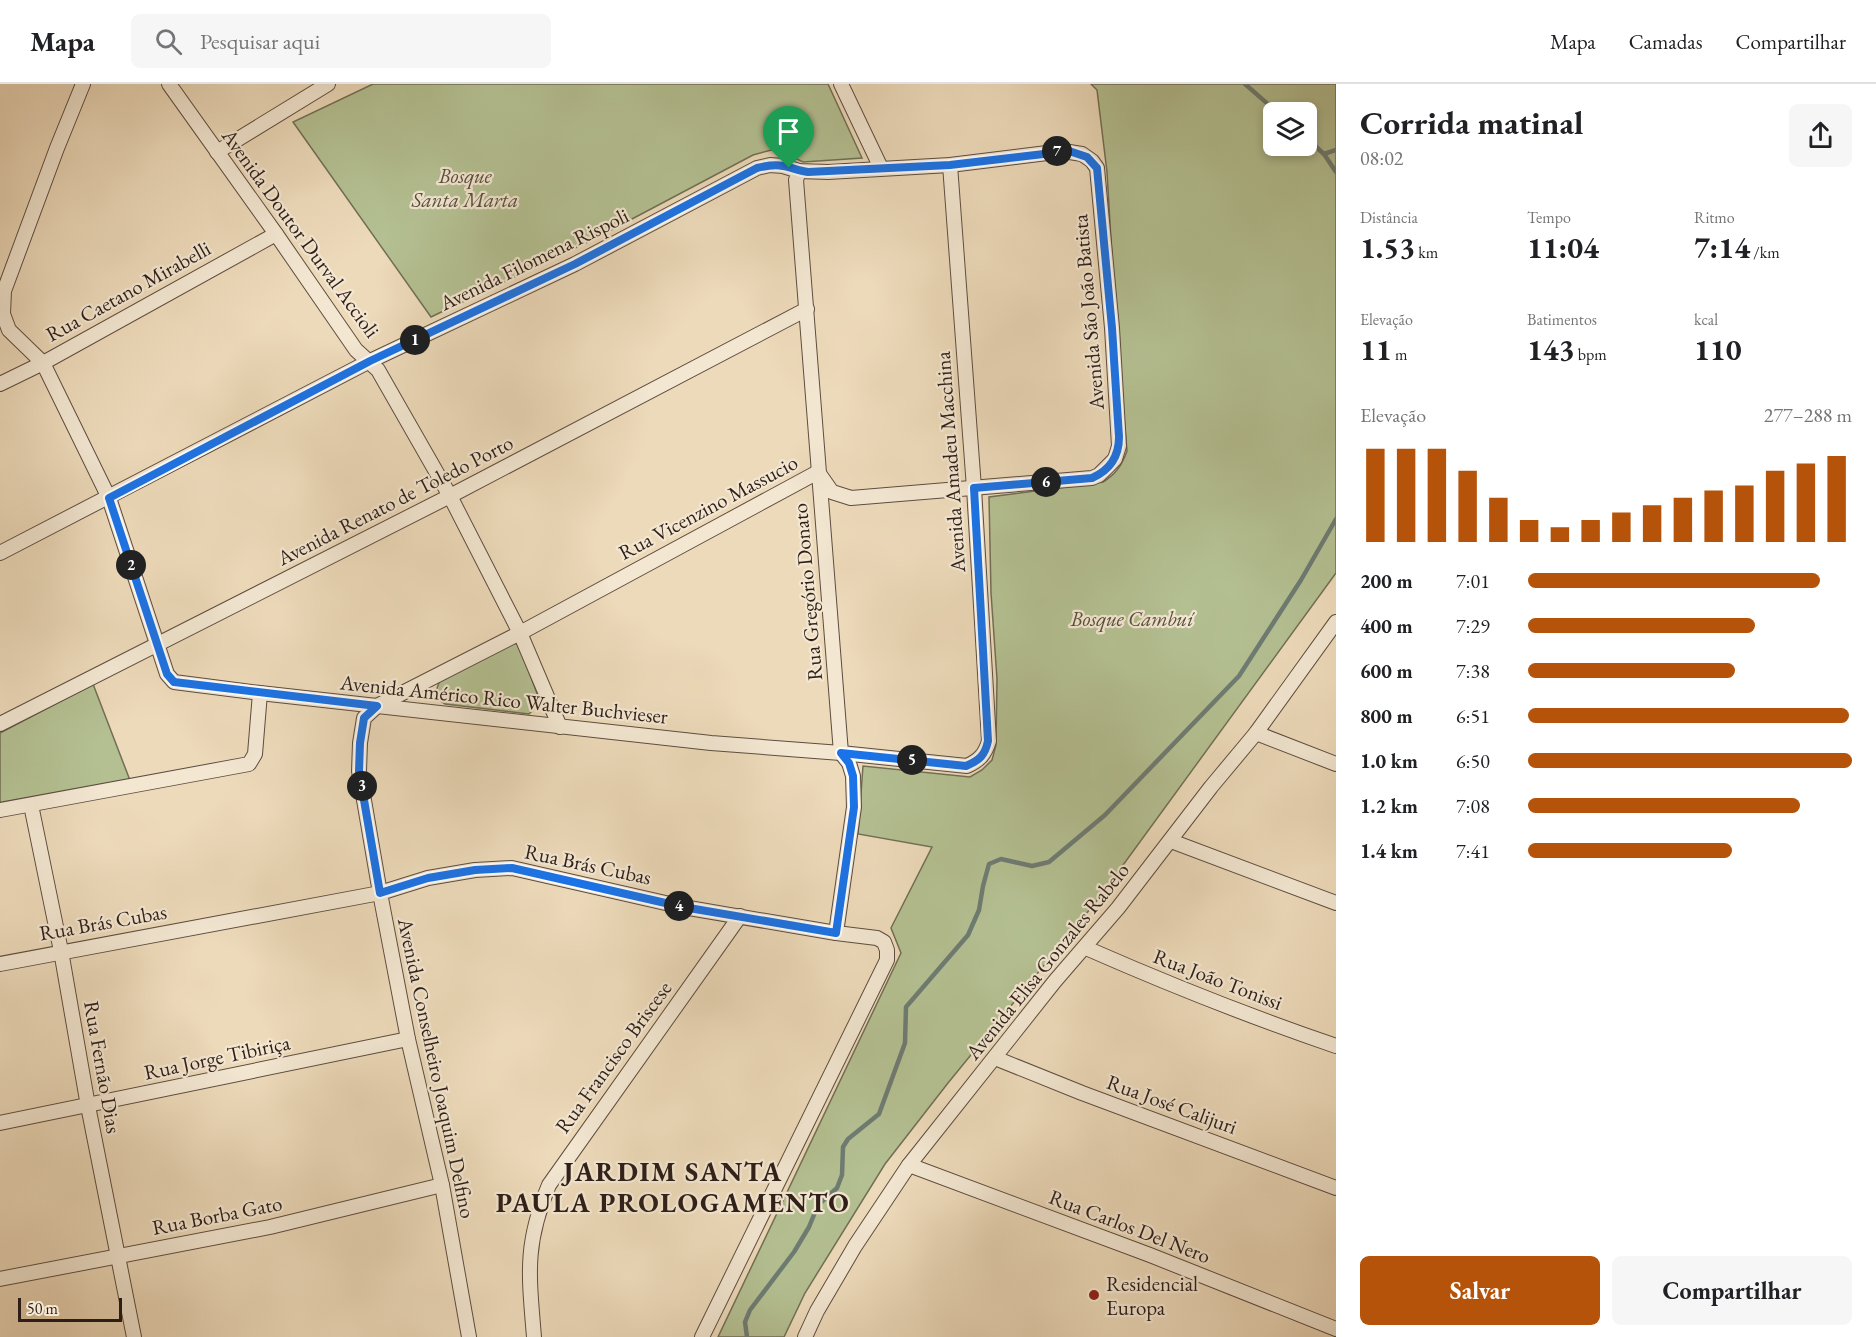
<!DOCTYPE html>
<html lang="pt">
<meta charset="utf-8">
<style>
body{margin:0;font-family:"EB Garamond",serif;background:#f6f6f6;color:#202124;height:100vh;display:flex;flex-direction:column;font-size:22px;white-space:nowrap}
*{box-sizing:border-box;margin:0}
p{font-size:20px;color:#757577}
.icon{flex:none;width:33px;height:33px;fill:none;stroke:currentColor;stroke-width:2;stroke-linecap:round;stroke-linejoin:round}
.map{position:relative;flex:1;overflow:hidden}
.side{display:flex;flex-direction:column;background:#fff;width:540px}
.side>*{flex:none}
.tools{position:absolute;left:1263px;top:18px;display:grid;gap:12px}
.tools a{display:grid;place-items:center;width:54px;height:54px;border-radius:9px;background:#fff;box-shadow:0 3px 9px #0003;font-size:30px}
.scale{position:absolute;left:18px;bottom:15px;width:104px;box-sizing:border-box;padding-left:6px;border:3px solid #2e1e18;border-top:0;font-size:16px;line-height:21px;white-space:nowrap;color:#2e1e18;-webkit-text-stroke:4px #f3e7d2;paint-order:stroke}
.pin{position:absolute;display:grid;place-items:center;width:51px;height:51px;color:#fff;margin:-62px -26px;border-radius:50% 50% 50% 0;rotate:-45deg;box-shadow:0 0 6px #0007}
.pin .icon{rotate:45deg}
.km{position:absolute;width:30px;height:30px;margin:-15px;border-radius:50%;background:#222;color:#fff;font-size:16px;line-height:30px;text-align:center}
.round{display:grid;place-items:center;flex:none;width:63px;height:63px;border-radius:9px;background:#f6f6f6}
.overview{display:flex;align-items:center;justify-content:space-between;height:102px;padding:0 24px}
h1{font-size:33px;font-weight:700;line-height:45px}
.stats{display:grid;grid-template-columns:repeat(3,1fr);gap:9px;height:102px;padding:6px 24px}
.stats div{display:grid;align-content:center}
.stats b{font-size:30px;font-weight:700}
.stats small{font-size:16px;font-weight:400}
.stats p{font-size:16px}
.chart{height:168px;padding:12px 24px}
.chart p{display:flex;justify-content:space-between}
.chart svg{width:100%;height:108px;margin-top:6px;stroke:#b45309;stroke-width:6}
.button{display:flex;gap:12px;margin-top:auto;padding:12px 24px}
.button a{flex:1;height:69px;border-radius:9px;background:#b45309;color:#fff;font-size:24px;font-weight:700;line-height:69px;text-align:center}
.button a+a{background:#f6f6f6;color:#202124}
ul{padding:0 24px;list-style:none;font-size:20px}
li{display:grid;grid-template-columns:96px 72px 1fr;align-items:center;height:45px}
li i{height:15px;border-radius:8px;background:#b45309}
header{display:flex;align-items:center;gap:36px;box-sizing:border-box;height:84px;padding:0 30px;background:#fff;border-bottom:2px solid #e0e0e0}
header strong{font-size:28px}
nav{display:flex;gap:33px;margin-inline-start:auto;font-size:21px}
.search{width:420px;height:54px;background:#f6f6f6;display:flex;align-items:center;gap:15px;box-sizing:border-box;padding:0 21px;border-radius:9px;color:#757577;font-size:22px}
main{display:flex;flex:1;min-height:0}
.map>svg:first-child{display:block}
</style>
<header>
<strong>Mapa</strong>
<div class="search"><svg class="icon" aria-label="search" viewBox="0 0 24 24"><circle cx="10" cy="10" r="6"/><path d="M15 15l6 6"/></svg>Pesquisar aqui</div>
<nav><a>Mapa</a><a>Camadas</a><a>Compartilhar</a></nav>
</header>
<main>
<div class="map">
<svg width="1336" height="1253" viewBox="0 0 1336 1253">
<rect width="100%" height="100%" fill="#eddaba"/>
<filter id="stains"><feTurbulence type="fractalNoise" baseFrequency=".00333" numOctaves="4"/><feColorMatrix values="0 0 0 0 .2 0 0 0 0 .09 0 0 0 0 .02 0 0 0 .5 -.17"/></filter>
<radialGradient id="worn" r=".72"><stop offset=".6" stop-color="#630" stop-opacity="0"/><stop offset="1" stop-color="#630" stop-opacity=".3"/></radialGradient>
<g fill="#b4c092" stroke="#716f55" stroke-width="1.5" fill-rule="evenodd">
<polygon points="373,0 828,0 862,74 803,78 775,65 753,71 596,154 431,233 293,38"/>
<path d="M1091,0H1336V489L1099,814L948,999L885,1080L805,1209L784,1253H718L901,869L891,844L932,763L858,750L863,682L970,693L982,686L992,676L996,661L997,595L991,509L989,413L1103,398C1116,390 1122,381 1127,367L1116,243L1107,88L1097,6ZM1274,28H1306V62H1274Z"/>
<polygon points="513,558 519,561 538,612 537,622 529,630 445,620 438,615 436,607 440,596"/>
<polygon points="93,600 131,699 0,720 0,649"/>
</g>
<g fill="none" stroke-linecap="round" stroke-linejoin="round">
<g stroke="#6e7c73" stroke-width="4.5">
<polyline points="1245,0 1277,28"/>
<polyline points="1306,54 1324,70"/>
<polyline points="1336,66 1324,70 1336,88"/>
<polyline points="747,1253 745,1238 750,1226 794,1168 809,1143 818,1121 837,1104 842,1091 843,1063 848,1055 879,1030 905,959 906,923 968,851 979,826 983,802 989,780 1001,775 1032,782 1049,778 1105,731 1239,592 1301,496 1336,435"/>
</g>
<defs>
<g id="minor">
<path d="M83,0L57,64L4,207L3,230L9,246L43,279L109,414L167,590L174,598L260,609L711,659L841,669L967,682C980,676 985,670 989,657L974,404L950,81"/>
<polyline points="169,0 276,150 356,266 378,286 450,412 520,549 560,643"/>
<polyline points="841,0 881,84"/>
<polyline points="217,68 328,0"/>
<polyline points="799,87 796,96 841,669 849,679 853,692 854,723 836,849"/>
<polyline points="0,300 43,279 276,150"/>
<polyline points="0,469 370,277 575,180 757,84 770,81 783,82 799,87 828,88 950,81 1063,67 1082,70 1092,77 1097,84 1112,244 1119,362 1115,375 1099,391 1092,394 851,414 832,408 818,388 520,549 377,622 364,634 360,659 359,687 380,809 408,955 442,1101 469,1253"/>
<polyline points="0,640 450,412 807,225"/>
<polyline points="1256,649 1336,680"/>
<polyline points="31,721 61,867 88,1022 134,1253"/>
<polyline points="0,726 249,680 255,670 260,609"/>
<polyline points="1171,757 1336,819"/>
<path d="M1086,864C1168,900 1251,933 1336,962"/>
<polyline points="0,880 380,809 428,794 475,786 512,784 683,823 836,849 877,854 884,858 887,866 887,876 702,1253"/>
<polyline points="995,974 1082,1009 1336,1104"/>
<polyline points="0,1039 408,955"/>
<polyline points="909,1081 1150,1171 1336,1245"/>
<polyline points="0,1195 270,1143 442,1101"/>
<path d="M534,1253C529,1191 524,1161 549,1101L740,832"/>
<polyline points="805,1253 817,1227 855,1162 909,1081 1055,897 1118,824 1211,703 1256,649 1336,538"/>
</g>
</defs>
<use href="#minor" stroke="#5e4d40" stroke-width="16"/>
<use href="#minor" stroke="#f3e7d2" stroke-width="14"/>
</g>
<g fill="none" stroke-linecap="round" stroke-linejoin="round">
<defs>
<path id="route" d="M1069,67L1087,73L1097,84L1112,244L1119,353C1119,372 1110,386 1092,394L974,404L988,657C985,671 980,676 966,682L841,669L849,679L853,692L854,723L836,849L683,823L512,784L475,786L428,794L380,809L359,687L360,659L364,634L377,622L174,598L167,590L109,414L370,277L575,180L757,84C765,82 774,80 783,82C791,83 798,87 808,88L950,81Z"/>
</defs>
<use href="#route" stroke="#fff" stroke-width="12"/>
<use href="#route" stroke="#1a73e8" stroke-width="8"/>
</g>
<circle fill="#8f2418" stroke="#f3e7d2" stroke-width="2" cx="1094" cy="1211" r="6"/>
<g text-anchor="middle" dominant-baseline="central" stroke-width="4.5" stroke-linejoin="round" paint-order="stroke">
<g font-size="21" font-style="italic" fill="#564f3d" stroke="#f3e7d2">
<text x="465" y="91">Bosque<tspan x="465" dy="24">Santa Marta</tspan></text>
<text x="1132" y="534">Bosque Cambuí</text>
</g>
<g font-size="21" fill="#2e1e18" stroke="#f3e7d2">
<text transform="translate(301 149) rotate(54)">Avenida Doutor Durval Accioli</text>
<text transform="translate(534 175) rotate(-26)">Avenida Filomena Rispoli</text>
<text transform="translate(128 207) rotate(-29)">Rua Caetano Mirabelli</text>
<text transform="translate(1088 228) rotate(-95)">Avenida São João Batista</text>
<text transform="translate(950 378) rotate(-94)">Avenida Amadeu Macchina</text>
<text transform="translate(395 416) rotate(-27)">Avenida Renato de Toledo Porto</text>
<text transform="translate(708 423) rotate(-28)">Rua Vicenzino Massucio</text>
<text transform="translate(807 508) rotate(-95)">Rua Gregório Donato</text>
<text transform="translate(504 615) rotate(6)">Avenida Américo Rico Walter Buchvieser</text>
<text transform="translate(588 780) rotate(12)">Rua Brás Cubas</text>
<text transform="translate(103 838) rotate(-10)">Rua Brás Cubas</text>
<text transform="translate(1047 877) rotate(-51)">Avenida Elisa Gonzales Rabelo</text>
<text transform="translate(1218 895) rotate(21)">Rua João Tonissi</text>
<text transform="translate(217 973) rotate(-12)">Rua Jorge Tibiriça</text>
<text transform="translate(613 973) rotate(-54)">Rua Francisco Briscese</text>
<text transform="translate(103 983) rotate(80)">Rua Fernão Dias</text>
<text transform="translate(437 984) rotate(78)">Avenida Conselheiro Joaquim Delfino</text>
<text transform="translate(1172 1020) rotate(20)">Rua José Calijuri</text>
<text transform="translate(217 1131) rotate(-11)">Rua Borba Gato</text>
<text transform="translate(1130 1142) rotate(21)">Rua Carlos Del Nero</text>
</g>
<g font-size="21" fill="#2e1e18" stroke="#f3e7d2" text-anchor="start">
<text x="1106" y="1199">Residencial<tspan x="1106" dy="24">Europa</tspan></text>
</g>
<g font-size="27" font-weight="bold" letter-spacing="1.5" fill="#2e1e18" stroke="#f3e7d2">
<text x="673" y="1087">JARDIM SANTA<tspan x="673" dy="31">PAULA PROLOGAMENTO</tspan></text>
</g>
</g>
<rect width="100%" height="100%" filter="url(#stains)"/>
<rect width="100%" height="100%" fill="url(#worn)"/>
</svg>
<div class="tools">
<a><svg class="icon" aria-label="layers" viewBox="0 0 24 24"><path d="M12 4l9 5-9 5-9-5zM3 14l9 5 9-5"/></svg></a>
</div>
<div class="scale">50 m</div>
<div class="pin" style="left:789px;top:84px;background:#1e9e55"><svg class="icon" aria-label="arrive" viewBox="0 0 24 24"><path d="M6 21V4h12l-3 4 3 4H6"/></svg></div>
<b class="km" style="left:415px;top:256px">1</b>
<b class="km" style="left:131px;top:481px">2</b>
<b class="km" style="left:362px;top:702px">3</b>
<b class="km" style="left:679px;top:822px">4</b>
<b class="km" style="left:912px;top:676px">5</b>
<b class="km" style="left:1046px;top:398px">6</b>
<b class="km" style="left:1057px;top:67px">7</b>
</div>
<section class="side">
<div class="overview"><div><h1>Corrida matinal</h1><p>08:02</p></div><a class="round"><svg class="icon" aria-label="share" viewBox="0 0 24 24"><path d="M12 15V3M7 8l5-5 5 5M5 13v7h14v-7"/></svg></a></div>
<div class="stats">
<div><p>Distância</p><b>1.53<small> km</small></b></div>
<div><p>Tempo</p><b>11:04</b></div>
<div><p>Ritmo</p><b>7:14<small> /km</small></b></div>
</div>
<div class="stats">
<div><p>Elevação</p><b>11<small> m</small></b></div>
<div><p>Batimentos</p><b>143<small> bpm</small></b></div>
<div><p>kcal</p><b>110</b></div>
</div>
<div class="chart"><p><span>Elevação</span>277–288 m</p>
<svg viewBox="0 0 160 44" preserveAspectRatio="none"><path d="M5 44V6M15 44V6M25 44V6M35 44V15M45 44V26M55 44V35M65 44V38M75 44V35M85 44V32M95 44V29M105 44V26M115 44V23M125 44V21M135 44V15M145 44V12M155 44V9"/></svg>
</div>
<ul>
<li><b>200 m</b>7:01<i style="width:90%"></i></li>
<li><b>400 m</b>7:29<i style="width:70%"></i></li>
<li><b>600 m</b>7:38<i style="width:64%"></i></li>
<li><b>800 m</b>6:51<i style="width:99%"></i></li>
<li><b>1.0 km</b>6:50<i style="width:100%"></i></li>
<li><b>1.2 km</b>7:08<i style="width:84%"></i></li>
<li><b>1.4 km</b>7:41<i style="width:63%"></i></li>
</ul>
<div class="button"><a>Salvar</a><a>Compartilhar</a></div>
</section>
</main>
